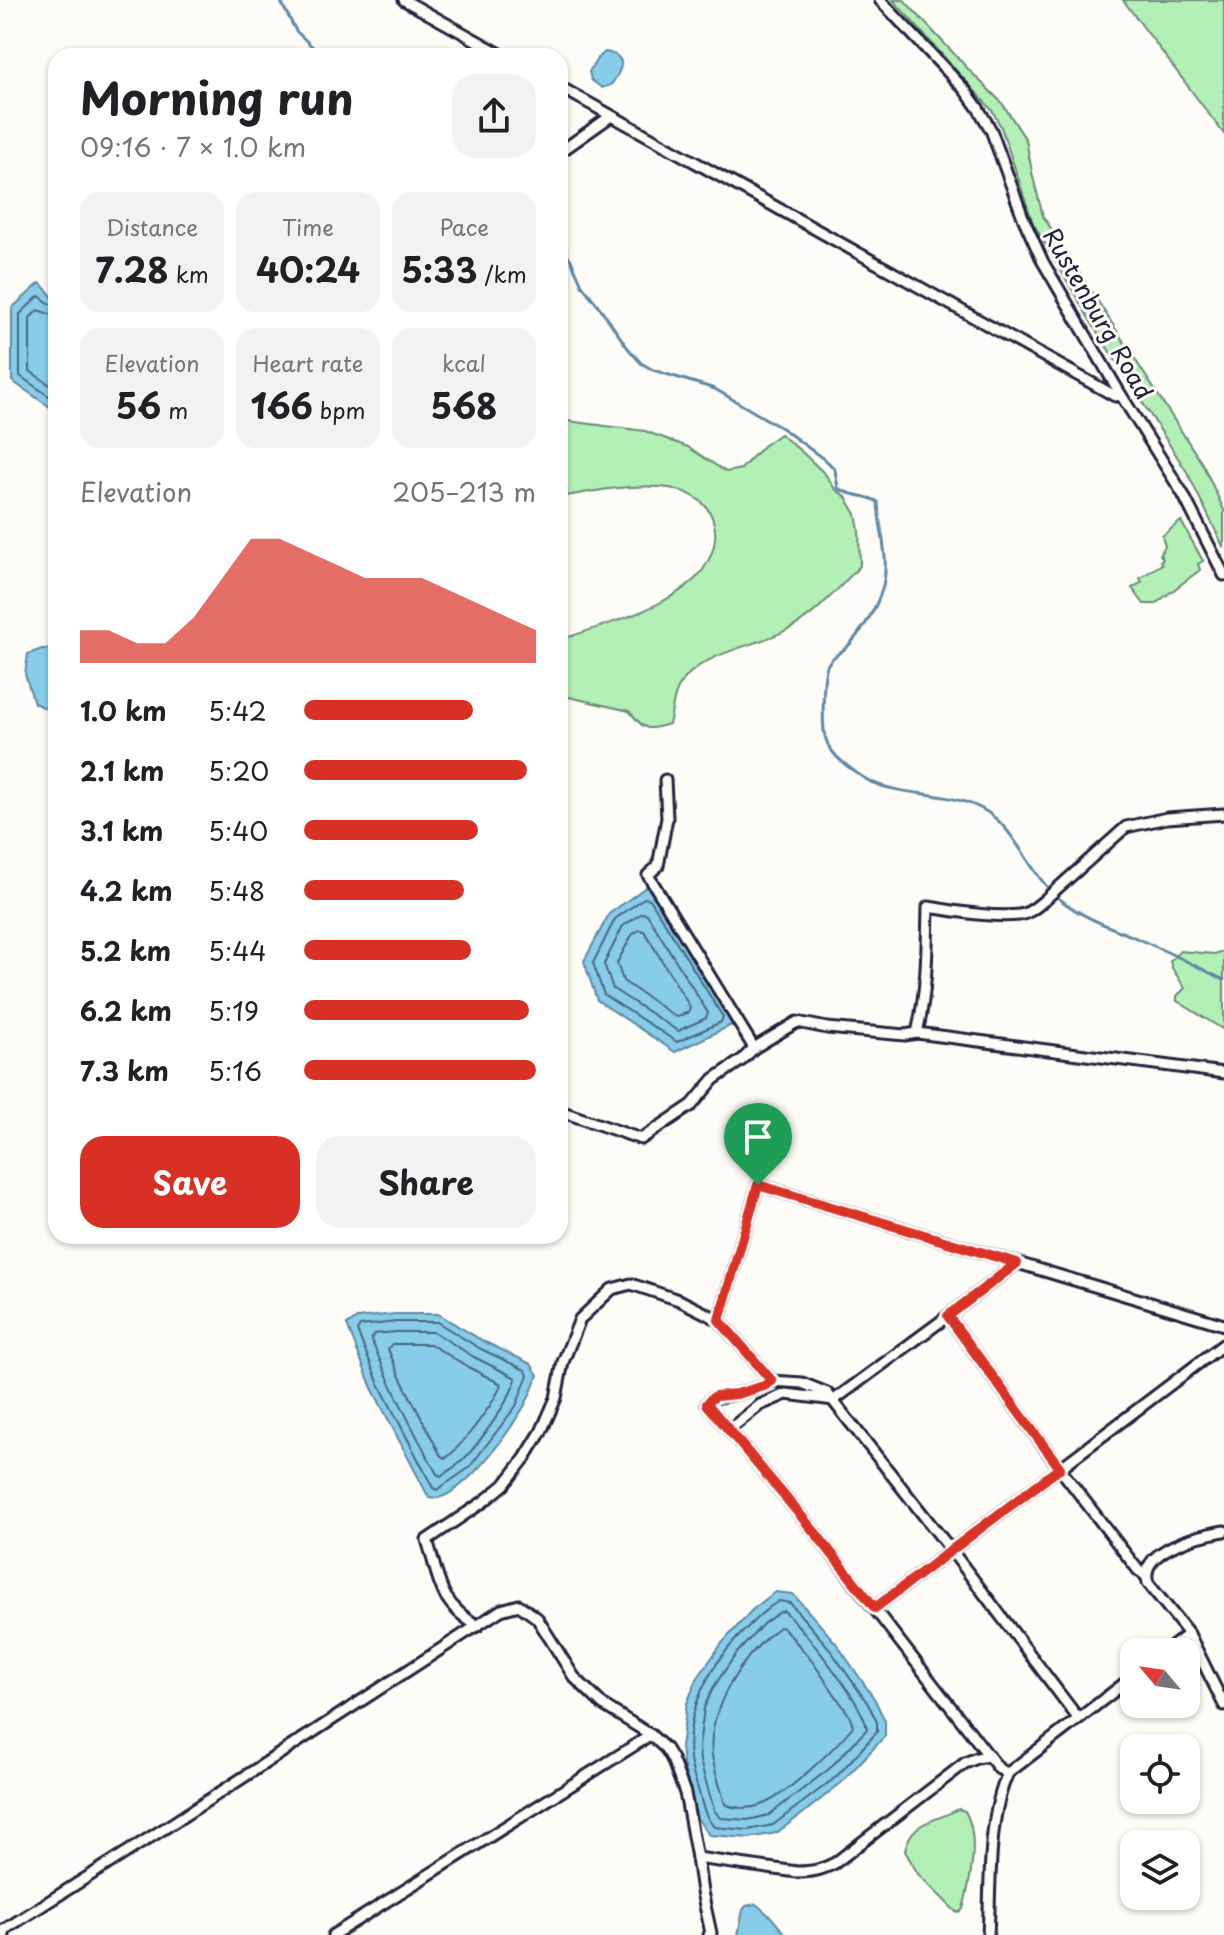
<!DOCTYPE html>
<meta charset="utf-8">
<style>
body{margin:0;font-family:"Playpen Sans",sans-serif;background:#f2f2f2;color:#202124;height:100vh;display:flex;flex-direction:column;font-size:30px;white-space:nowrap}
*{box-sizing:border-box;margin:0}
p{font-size:26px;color:#757577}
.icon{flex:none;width:44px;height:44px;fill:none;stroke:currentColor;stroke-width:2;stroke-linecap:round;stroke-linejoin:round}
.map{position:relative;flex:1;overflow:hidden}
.drawer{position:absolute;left:48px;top:48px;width:520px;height:1196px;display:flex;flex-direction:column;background:#fff;border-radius:24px;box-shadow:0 2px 6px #0004}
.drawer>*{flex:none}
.needle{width:52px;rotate:299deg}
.tools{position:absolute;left:1120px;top:1638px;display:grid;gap:16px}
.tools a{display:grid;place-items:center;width:80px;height:80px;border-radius:16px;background:#fff;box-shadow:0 2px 6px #0004;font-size:40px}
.pin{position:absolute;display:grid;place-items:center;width:68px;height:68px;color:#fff;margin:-82px -34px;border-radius:50% 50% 50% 0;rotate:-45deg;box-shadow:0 0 8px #0007}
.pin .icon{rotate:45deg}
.round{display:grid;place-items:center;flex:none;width:84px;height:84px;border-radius:24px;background:#f2f2f2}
.head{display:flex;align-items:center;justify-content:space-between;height:136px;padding:0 32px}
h1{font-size:44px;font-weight:700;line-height:60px}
.metrics{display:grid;grid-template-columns:repeat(3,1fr);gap:12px;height:136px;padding:8px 32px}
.metrics div{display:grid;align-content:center;border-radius:20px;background:#f2f2f2;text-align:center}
.metrics b{font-size:34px;font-weight:700}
.metrics small{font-size:22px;font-weight:400}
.metrics p{font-size:22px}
.chart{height:224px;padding:16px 32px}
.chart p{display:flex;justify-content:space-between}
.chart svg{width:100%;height:144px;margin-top:8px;fill:#d93025;opacity:.7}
.action{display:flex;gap:16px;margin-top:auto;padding:16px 32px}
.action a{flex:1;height:92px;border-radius:24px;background:#d93025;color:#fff;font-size:32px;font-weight:700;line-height:92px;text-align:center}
.action a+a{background:#f2f2f2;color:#202124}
ul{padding:0 32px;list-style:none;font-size:26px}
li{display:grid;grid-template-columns:128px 96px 1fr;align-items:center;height:60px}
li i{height:20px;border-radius:10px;background:#d93025}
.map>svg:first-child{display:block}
</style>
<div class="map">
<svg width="1224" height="1935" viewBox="0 0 1224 1935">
<rect width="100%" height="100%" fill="#fdfcf7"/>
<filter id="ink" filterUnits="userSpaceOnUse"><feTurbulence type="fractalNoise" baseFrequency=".0125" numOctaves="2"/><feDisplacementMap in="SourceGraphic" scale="16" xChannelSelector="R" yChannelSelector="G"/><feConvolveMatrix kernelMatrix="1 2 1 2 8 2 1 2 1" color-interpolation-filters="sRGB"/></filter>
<g filter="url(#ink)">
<g fill="#b2f0b6" stroke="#6a8978" stroke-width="2">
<polygon points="893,0 904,0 971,72 1002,103 1026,140 1033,177 1043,216 1203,465 1224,510 1224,548 1187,472 1094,327 1033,223 1001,127 992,110"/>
<polygon points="1123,0 1224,0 1224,134"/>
<path d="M567,421L645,431L688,447L726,472L741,469L763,446L780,434L802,452L825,474L835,489L846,497L856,514L859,530L860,566C841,585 815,616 791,628C756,648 693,651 676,693C672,703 672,714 669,724C644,732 645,729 629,711L560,695V640C603,625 660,611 694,580C707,568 717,547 715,530C708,465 604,490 560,497V422Z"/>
<polygon points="1181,521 1203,561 1198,564 1200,570 1155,604 1144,604 1132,588 1142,582 1140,578 1162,564 1160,561 1163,559 1160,554 1165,546 1162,536"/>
<polygon points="1180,951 1214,954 1224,951 1224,1030 1177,1001 1177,996 1185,988 1172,968 1170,961"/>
<path d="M958,1809L965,1811C980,1836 970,1883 963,1909L960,1912H956L918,1874L905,1851C911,1819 934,1823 958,1809Z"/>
</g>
<g fill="#87cce8" stroke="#5f88a3" stroke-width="2">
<path d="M605,52C630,56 621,71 611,85L602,88L591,80L589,72L597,59Z"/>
<polygon points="40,283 56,300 56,411 12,381 12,308"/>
<polygon points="42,649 56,649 56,713 34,703 25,674 28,654"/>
<polygon points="650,884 736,1023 675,1052 597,1000 584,961 609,914"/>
<path d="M395,1314H438L483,1341L531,1364L538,1375C533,1387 529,1399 522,1410C508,1433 458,1505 429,1498L372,1388L347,1325L357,1318Z"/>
<polygon points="775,1592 793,1594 836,1643 875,1700 885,1721 885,1736 841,1783 801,1815 776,1833 749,1838 709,1835 697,1818 683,1764 681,1747 687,1703 697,1679 722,1643 752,1610"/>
<polygon points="756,1904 772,1918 786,1935 738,1935 743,1910 746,1906"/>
</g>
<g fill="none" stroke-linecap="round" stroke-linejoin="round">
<g stroke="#4a6680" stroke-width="2">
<polyline points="56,304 50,304 39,296 20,314 20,376 56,401"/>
<polyline points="56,315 49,314 38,310 30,318 30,371 56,389"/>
<polygon points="644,898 650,899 723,1017 721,1022 677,1042 604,995 593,963 615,919"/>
<polygon points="642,913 647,914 708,1013 706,1018 678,1031 613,989 604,964 623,926"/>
<polygon points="639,930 644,931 690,1007 689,1012 676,1017 623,981 617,963 632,935"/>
<polygon points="396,1322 437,1322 479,1348 525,1370 528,1375 516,1406 469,1468 437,1490 433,1488 379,1384 357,1331 360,1326"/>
<path d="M396,1332H434L474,1357L516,1378C512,1398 478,1445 463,1460C457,1466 448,1471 441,1476L437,1474C413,1430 390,1386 371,1339L374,1334Z"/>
<path d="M392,1344H430L468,1367L501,1384C497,1400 460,1448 446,1458L441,1456L399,1375L388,1349Z"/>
<path d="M779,1601L790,1603L829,1648L868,1704L877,1722V1732L836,1777L773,1825L748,1830L714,1827C704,1816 702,1803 698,1789C695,1779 691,1769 690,1759C685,1712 707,1671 738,1637C751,1624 763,1610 779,1601Z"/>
<path d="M784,1611C804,1630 864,1704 867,1729L829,1769L769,1815L748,1820L720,1818L714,1810L700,1761L699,1747L704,1708L713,1688L736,1654L764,1623L780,1612Z"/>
<path d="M779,1627L784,1628L812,1661L849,1715L853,1726C837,1746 785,1797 761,1805C750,1809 735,1809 725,1804C721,1788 714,1771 712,1755C707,1708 743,1655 779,1627Z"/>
</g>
<g stroke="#5f88a3" stroke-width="3">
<polyline points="280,0 296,31 322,56"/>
<path d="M560,243L571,260L582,285L603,312L627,347L641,363L653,370L715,389L783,429L829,463L835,470L838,488C850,497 865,494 878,502C879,530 890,557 883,586C877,607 864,628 850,644C844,651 832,656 828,664C822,674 823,719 824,731C826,746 834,756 846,765C854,771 861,777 871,782C906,797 948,791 982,809C1017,827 1029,876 1061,900C1083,918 1111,927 1136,938C1166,951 1195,965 1224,980"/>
</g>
<defs>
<g id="minor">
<polyline points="404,0 504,56"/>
<polyline points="880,0 965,90 978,108 991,130 1024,220 1043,262 1121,395 1183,494 1224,575"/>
<polyline points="560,87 1115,396 1121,395"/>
<polyline points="560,152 611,116"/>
<polyline points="917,1033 1224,1073"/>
<path d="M754,1048L797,1022L827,1028L905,1035L917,1033C927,991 927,950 928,907C955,911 992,918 1019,915C1028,914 1035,908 1041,903L1126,827L1167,818L1224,814"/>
<polyline points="560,1111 641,1139 692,1105 714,1079 742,1060 754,1048 648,875 658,866 667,818 665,780"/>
<polyline points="948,1316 1017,1263"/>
<polyline points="719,1320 772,1381"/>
<polyline points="730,1429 760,1405 786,1394 834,1400 948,1316 1064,1474 1138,1570 1146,1576"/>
<polyline points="875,1608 1224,1344"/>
<path d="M478,1626C437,1602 440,1580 427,1540L483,1502L504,1485L525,1458L541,1432L556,1398L563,1362L580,1319L612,1289L631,1284L679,1300L719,1320L758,1185L1224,1325"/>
<polyline points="1189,1634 1224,1705"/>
<path d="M1165,1652L1189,1634L1148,1583C1137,1550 1200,1535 1224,1531"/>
<polyline points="1078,1718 951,1550 827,1393 802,1383 772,1381 764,1386 737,1394 711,1399 707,1404 817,1535 999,1769 1008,1773 1134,1676"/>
<polyline points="4,1935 2,1931 173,1823 501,1610 519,1605 537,1618 574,1677 603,1705 651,1735 666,1749 672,1759 685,1793 697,1858"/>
<polyline points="333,1935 651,1735"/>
<path d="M709,1935L711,1933L702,1892L697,1858L797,1872C812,1872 821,1870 835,1863L965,1763L977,1758L988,1756"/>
<path d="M988,1935C991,1885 987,1819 1008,1773"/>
</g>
</defs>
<use href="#minor" stroke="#22223b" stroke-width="15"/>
<use href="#minor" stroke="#fdfcf7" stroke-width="9"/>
</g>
</g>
<g fill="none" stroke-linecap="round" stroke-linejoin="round" filter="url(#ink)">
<defs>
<polygon id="route" points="758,1185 1017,1263 948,1316 1060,1468 875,1608 817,1535 707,1404 711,1399 716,1396 737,1394 764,1386 772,1381 719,1320"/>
</defs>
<use href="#route" stroke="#fff" stroke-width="16"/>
<use href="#route" stroke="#d93025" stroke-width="10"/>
</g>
<g text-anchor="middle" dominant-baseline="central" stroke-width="6" stroke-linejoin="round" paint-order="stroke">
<g font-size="24" fill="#22223b" stroke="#fdfcf7">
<text transform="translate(1099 313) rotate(60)">Rustenburg Road</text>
</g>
</g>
</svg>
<div class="tools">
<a><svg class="needle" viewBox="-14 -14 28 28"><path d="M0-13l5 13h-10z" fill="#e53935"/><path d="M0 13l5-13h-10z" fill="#757577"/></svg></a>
<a><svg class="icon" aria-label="locate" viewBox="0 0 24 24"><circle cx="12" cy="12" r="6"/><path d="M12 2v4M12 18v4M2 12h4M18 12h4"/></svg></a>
<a><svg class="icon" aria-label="layers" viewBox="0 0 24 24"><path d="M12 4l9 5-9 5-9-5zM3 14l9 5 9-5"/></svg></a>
</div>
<div class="pin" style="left:758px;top:1185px;background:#1e9e55"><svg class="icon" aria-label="arrive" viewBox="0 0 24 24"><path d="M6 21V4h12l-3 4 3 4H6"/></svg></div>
<section class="drawer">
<div class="head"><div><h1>Morning run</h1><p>09:16 · 7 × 1.0 km</p></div><a class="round"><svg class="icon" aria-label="share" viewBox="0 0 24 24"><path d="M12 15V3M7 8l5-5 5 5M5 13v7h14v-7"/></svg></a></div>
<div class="metrics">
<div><p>Distance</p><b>7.28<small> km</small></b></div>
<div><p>Time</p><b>40:24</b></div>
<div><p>Pace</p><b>5:33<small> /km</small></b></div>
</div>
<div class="metrics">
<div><p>Elevation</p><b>56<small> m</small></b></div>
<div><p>Heart rate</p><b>166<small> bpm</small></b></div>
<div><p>kcal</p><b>568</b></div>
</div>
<div class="chart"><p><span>Elevation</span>205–213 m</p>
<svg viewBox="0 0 160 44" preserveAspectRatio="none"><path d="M0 44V34L10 34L20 38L30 38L40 30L50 18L60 6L70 6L80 10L90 14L100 18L110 18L120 18L130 22L140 26L150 30L160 34V44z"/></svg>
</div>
<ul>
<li><b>1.0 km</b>5:42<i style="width:73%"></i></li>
<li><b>2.1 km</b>5:20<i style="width:96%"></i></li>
<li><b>3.1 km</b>5:40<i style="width:75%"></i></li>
<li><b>4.2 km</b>5:48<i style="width:69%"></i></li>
<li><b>5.2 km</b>5:44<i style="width:72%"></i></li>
<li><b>6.2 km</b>5:19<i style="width:97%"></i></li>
<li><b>7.3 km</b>5:16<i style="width:100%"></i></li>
</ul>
<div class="action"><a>Save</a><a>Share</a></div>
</section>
</div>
